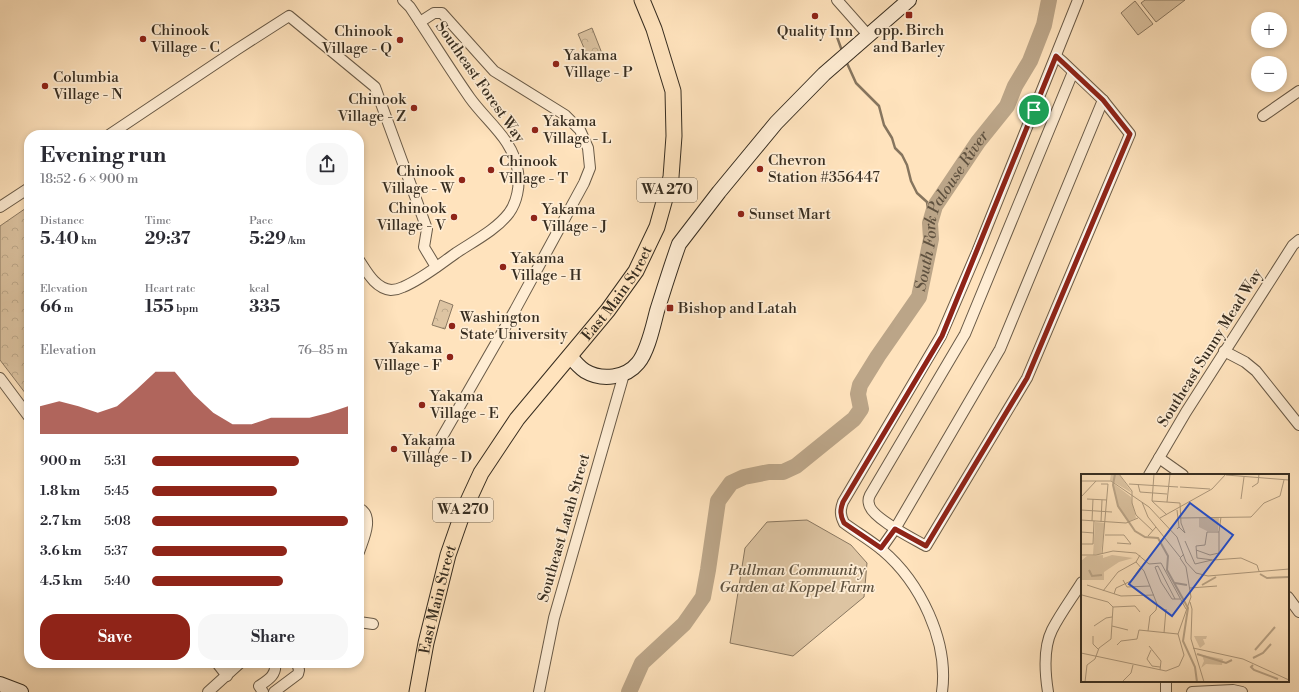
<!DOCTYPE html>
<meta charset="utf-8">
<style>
body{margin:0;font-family:"Libre Bodoni",serif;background:#f7f7f7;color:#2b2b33;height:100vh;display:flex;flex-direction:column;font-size:15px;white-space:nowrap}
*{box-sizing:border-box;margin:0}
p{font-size:13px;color:#7c7c81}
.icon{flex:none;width:22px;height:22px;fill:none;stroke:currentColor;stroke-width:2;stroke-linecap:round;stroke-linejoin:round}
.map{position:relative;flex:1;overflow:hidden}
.drawer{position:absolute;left:24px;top:130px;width:340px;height:538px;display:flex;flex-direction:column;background:#fff;border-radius:16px;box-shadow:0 2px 6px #0003}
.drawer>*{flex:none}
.controls{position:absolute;left:1251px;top:12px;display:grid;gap:8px}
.controls a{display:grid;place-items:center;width:36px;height:36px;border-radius:50%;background:#fff;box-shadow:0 2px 6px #0003;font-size:20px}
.pin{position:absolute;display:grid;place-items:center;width:34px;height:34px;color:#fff;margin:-17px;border:2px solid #fff;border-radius:50%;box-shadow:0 1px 4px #0007}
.round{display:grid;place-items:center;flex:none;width:42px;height:42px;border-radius:16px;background:#f7f7f7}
.summary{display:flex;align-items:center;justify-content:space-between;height:68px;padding:0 16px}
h1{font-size:22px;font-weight:700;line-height:30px}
.metrics{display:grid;grid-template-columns:repeat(3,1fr);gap:6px;height:68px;padding:4px 16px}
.metrics div{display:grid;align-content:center}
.metrics b{font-size:17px;font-weight:700}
.metrics small{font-size:11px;font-weight:400}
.metrics p{font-size:11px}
.chart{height:112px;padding:8px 16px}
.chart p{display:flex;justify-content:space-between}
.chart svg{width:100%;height:72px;margin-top:4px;fill:#8f2418;opacity:.7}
.button{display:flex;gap:8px;margin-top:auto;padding:8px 16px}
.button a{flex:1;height:46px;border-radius:16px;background:#8f2418;color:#fff;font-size:16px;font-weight:700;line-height:46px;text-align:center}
.button a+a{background:#f7f7f7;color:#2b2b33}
ul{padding:0 16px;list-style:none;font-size:13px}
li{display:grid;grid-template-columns:64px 48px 1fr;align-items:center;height:30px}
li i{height:10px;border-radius:5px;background:#8f2418}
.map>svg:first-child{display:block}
</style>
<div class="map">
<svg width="1299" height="692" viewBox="0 0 1299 692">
<defs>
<pattern id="park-crowns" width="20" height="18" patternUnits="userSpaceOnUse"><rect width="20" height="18" fill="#ddc4a2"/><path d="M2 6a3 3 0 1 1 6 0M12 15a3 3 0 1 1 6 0" fill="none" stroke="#bea98b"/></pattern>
</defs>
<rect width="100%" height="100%" fill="#ffe3bd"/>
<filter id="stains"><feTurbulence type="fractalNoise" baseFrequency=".005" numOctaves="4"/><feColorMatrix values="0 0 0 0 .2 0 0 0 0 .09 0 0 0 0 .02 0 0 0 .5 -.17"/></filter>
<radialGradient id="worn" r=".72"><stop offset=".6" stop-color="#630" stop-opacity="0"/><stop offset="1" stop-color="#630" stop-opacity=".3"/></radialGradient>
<g fill="#ddc4a2" stroke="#8a7861">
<polygon points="1145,0 1185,0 1156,22 1141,3"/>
<polygon points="1135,1 1153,24 1138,35 1121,13"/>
<polygon points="807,520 851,545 867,563 864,597 793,656 730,643 745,548 767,522"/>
</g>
<g fill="url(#park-crowns)" stroke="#8a7861">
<polygon points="592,28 603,56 596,59 594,53 587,55 578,34"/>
<polygon points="29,206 29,398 0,360 0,226"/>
<polygon points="440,300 453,305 445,329 432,325"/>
</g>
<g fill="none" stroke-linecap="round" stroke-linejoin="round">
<g stroke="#86755e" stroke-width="2.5">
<polyline points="836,34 842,51"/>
<polyline points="846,61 856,83 879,106 884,125 892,138 895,148 902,155 907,165 911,181 917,193 927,202 930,223"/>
</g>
<path stroke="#bba588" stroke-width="16" id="s1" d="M629,692L642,663L684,624L703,597L708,570L718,501L731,483L744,477L769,472H783L796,466L854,419L861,409L858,394L860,385L878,356L919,297L931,239L930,223L935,206L978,142L1007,106L1015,86L1030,61L1044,25L1049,0"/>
<defs>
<g id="street">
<polyline points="837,0 868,35"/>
<polyline points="420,22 434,13 442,13 494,71 565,115 580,130 588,148 590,168 584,183 515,310 434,451"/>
<path d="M1056,56L1063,62L1103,100L1130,134L1027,378L926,546C914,539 871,518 869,504C868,501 869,497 870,495L965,334L1073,72"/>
<polyline points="1263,116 1299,91"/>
<polyline points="109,135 236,50 289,16 375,87 427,229 424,247 436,267"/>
<polyline points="0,207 29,188"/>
<path d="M359,260C367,272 375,288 391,290C395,290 399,289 403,287C422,279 439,265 456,253C474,241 496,230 509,213C517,202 520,186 518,172C514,140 488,123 470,98C449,68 430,37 410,7L403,0"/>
<polyline points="1224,351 1245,362 1256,371 1299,425"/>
<polyline points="0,378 29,417"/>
<polyline points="1159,458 1183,475"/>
<polyline points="1149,475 1186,412 1293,245 1299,240"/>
<path d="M359,508C375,516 363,540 359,552"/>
<polyline points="881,549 895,529 1000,349 1103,100"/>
<polyline points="1288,597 1299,612"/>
<polyline points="359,622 373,624"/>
<polyline points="217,663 227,676"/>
<polyline points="1166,681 1166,692"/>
<polyline points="208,692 240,663"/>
<path d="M263,692L259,686C268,680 277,675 275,663"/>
<polyline points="274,692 298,674 299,670 297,663"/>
<polyline points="539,692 554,618 624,374"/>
<path d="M942,692C949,641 920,582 882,550C870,540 856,532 844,523C840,515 840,510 843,502L941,336L977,252L1078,0"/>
<path d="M1048,692C1045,673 1043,648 1052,630C1060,614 1072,598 1082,582"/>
<polyline points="1192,692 1233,690 1242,692"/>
</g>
<g id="secondary">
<path d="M570,356C574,361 579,367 585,371C602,381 626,378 638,363C648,351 653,326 657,311C664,289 671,266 679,244L719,192L776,123L824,74L909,0"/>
<polyline points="0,684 21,692"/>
</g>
<g id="primary">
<path id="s2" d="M417,692L426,643L448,555L463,512L481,473L517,419L608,310L636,271L657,227L671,177L674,136L673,91L654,29L642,0"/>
</g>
</defs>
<use href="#street" stroke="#695a47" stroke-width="12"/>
<use href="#secondary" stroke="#372d20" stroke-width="16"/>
<use href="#primary" stroke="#372d20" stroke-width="17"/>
<use href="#street" stroke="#ffedd4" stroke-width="10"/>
<use href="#secondary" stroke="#ffedd4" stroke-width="14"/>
<use href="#primary" stroke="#ffe3bd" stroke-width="15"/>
</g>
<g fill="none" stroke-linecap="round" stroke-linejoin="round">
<defs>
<path id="route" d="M1056,56L1103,100L1130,134L1027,378L926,546L895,529L881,548L844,523C840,515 840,510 843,502L942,336Z"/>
</defs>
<use href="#route" stroke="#fff" stroke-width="8"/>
<use href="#route" stroke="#8f2418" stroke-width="5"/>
</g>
<g fill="#8f2418" stroke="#ffedd4" stroke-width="1.5">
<rect x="905" y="11" width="8" height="8" rx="2"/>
<circle cx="815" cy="16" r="4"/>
<circle cx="143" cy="39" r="4"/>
<circle cx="400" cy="40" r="4"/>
<circle cx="556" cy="64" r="4"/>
<circle cx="45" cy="86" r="4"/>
<circle cx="414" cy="108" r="4"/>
<circle cx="535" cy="130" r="4"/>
<circle cx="760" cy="169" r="4"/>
<circle cx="491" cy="170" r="4"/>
<circle cx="462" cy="180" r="4"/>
<circle cx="741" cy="214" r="4"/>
<circle cx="454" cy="217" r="4"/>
<circle cx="534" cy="218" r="4"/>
<circle cx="503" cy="267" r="4"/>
<rect x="666" y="304" width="8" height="8" rx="2"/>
<circle cx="452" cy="326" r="4"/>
<circle cx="450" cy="357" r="4"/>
<circle cx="422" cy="405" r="4"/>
<circle cx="394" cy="449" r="4"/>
</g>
<g text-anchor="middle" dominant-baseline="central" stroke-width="3.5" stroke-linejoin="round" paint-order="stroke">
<g fill="#ffedd4" stroke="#736756" stroke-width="1">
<rect x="637" y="178" width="60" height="24" rx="3"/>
<rect x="433" y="498" width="60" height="24" rx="3"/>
</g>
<g font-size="14" font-weight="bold" fill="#372d20">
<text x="667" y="190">WA 270</text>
<text x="463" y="510">WA 270</text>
</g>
<g font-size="15" fill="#372d20" stroke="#ffedd4" text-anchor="start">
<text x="151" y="30">Chinook<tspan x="151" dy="17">Village - C</tspan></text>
<text x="909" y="30" text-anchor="middle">opp. Birch<tspan x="909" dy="17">and Barley</tspan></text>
<text x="392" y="31" text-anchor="end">Chinook<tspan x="392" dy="17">Village - Q</tspan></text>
<text x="815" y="31" text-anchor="middle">Quality Inn</text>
<text x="564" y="55">Yakama<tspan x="564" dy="17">Village - P</tspan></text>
<text x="53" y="77">Columbia<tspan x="53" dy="17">Village - N</tspan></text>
<text x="406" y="99" text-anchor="end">Chinook<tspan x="406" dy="17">Village - Z</tspan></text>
<text x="543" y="121">Yakama<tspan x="543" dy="17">Village - L</tspan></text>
<text x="768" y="160">Chevron<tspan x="768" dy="17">Station #356447</tspan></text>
<text x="499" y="161">Chinook<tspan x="499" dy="17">Village - T</tspan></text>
<text x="454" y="171" text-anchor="end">Chinook<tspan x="454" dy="17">Village - W</tspan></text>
<text x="446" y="208" text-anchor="end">Chinook<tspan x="446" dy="17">Village - V</tspan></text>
<text x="542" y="209">Yakama<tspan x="542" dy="17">Village - J</tspan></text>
<text x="749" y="214">Sunset Mart</text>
<text x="511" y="258">Yakama<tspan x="511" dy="17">Village - H</tspan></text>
<text x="678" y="308">Bishop and Latah</text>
<text x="460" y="317">Washington<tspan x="460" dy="17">State University</tspan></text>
<text x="442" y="348" text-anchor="end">Yakama<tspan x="442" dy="17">Village - F</tspan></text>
<text x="430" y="396">Yakama<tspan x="430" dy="17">Village - E</tspan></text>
<text x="402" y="440">Yakama<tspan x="402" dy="17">Village - D</tspan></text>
</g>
<g font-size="15" fill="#372d20" stroke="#ffedd4">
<text transform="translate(480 82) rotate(55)">Southeast Forest Way</text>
<text stroke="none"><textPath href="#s2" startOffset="455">East Main Street</textPath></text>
<text transform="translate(1210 348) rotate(-58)">Southeast Sunny Mead Way</text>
<text transform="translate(564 528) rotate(-74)">Southeast Latah Street</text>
<text stroke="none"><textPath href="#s2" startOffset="95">East Main Street</textPath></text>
</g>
<g font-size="15" font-style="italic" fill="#605340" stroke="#ffedd4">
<text x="797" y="570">Pullman Community<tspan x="797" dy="17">Garden at Koppel Farm</tspan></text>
</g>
<g font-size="16" font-style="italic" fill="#5f513f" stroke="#ffedd4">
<text stroke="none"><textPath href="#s1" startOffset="621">South Fork Palouse River</textPath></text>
</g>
</g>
<g transform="translate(1081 474)">
<rect width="208" height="208" fill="#ffe3bd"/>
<path d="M30,0H38L51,19L29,6ZM32,9L50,23L55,44L47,48L37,34ZM118,44H138L137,57H126L118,53ZM14,48L24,49L20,80L12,81ZM22,81V84L31,81L52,84L38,88L23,98V106H0V87L6,82ZM113,162H126L125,165H122L124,170L119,174ZM121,181L142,185L141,191L125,190L120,194L123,187Z" fill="#ddc4a2"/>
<path fill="none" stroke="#bba588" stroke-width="2" d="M34,0L32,11L37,32L54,57L64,63L77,64L87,82L86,96L107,134L102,167L114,193L116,208M8,96L11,102L21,101M179,100L186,104L208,103M94,109L106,111M121,111L135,103M174,176L194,153M116,180L145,189L151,186M172,184L182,179L190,170M172,191L170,193L173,196L197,205"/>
<path fill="none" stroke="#af9a7e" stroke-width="1" d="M38,0L51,17V29L55,41L72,57M73,0L71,27L86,41M145,1L208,6M0,7H30L68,33L96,63L105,88L115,99L127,102L208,95M20,10H27L21,80M48,10L97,13M57,10L59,18L86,20M99,13L129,15M171,13L177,9L178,0M0,23L15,7M6,25L26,26M160,25L163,3M71,27L99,29L100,49L104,59L98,53L96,55M61,28L67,43L99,83M86,28L89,0M0,36L31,38M96,36L98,53M140,43L138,58H126L124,71L115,72L116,84L132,86L160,84L176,91L178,97M79,44L131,15L145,0M99,44L170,43L183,29L199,22L203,6M0,46L45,49L57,44M11,47L12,25M20,48L21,26M0,58L13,59M24,61H43L50,70L36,69M67,62L75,53M104,67L114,90L131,86M0,70H12L13,47M115,76L129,81L138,79V58M0,81H15L32,77L55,79L68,90L80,89L105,135M55,88L63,97L76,130L75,136L69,142L67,157M77,92L74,93L80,108L91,125H99M77,92L94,125M42,106L46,113L69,112M6,111L40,122L73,121M109,114L136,112M22,117L37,98L55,88L59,81M33,120L35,114L50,107L59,94M1,121L27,128L32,133M109,128L111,135L110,165L123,208M32,133L54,132L59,138M13,152L25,144L31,143M31,152L47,156M83,159L85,135M12,162V170L17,175M36,171L40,167L56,165L58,156L97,160M68,172L80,187L79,196M112,174L162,185L208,206M70,176L66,185L71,192L79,193M0,179L85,197L98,192L103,181L97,160L110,123L105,93L99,84L103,80M4,208L6,191L14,185L18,174L30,165L32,133M41,208L50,199L52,191"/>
<path fill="#1d4ed8" fill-opacity="0.15" stroke="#1d4ed8" stroke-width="2" d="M109,29L152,61L91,142L48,110Z"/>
<rect width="208" height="208" fill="none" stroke="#372d20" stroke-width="2"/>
</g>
<rect width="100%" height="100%" filter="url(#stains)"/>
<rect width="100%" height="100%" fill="url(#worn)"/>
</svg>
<div class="controls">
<a>+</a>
<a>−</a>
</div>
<div class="pin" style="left:1034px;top:110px;background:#1e9e55"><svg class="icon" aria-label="arrive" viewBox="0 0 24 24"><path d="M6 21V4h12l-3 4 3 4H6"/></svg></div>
<section class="drawer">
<div class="summary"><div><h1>Evening run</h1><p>18:52 · 6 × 900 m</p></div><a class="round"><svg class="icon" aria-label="share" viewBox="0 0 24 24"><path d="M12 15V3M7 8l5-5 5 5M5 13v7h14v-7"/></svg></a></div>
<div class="metrics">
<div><p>Distance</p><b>5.40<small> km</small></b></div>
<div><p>Time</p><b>29:37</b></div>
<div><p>Pace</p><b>5:29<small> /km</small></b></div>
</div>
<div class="metrics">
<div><p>Elevation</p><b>66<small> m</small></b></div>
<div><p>Heart rate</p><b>155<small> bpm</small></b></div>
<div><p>kcal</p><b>335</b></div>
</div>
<div class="chart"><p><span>Elevation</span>76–85 m</p>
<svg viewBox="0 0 160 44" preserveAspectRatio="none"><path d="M0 44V27L10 24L20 27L30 31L40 27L50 17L60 6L70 6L80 20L90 31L100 38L110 38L120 34L130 34L140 34L150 31L160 27V44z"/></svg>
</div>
<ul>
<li><b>900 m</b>5:31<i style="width:75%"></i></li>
<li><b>1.8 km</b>5:45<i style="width:64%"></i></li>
<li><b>2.7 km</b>5:08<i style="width:100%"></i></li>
<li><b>3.6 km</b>5:37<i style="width:69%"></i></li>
<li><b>4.5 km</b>5:40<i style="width:67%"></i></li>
</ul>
<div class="button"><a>Save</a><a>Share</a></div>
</section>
</div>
